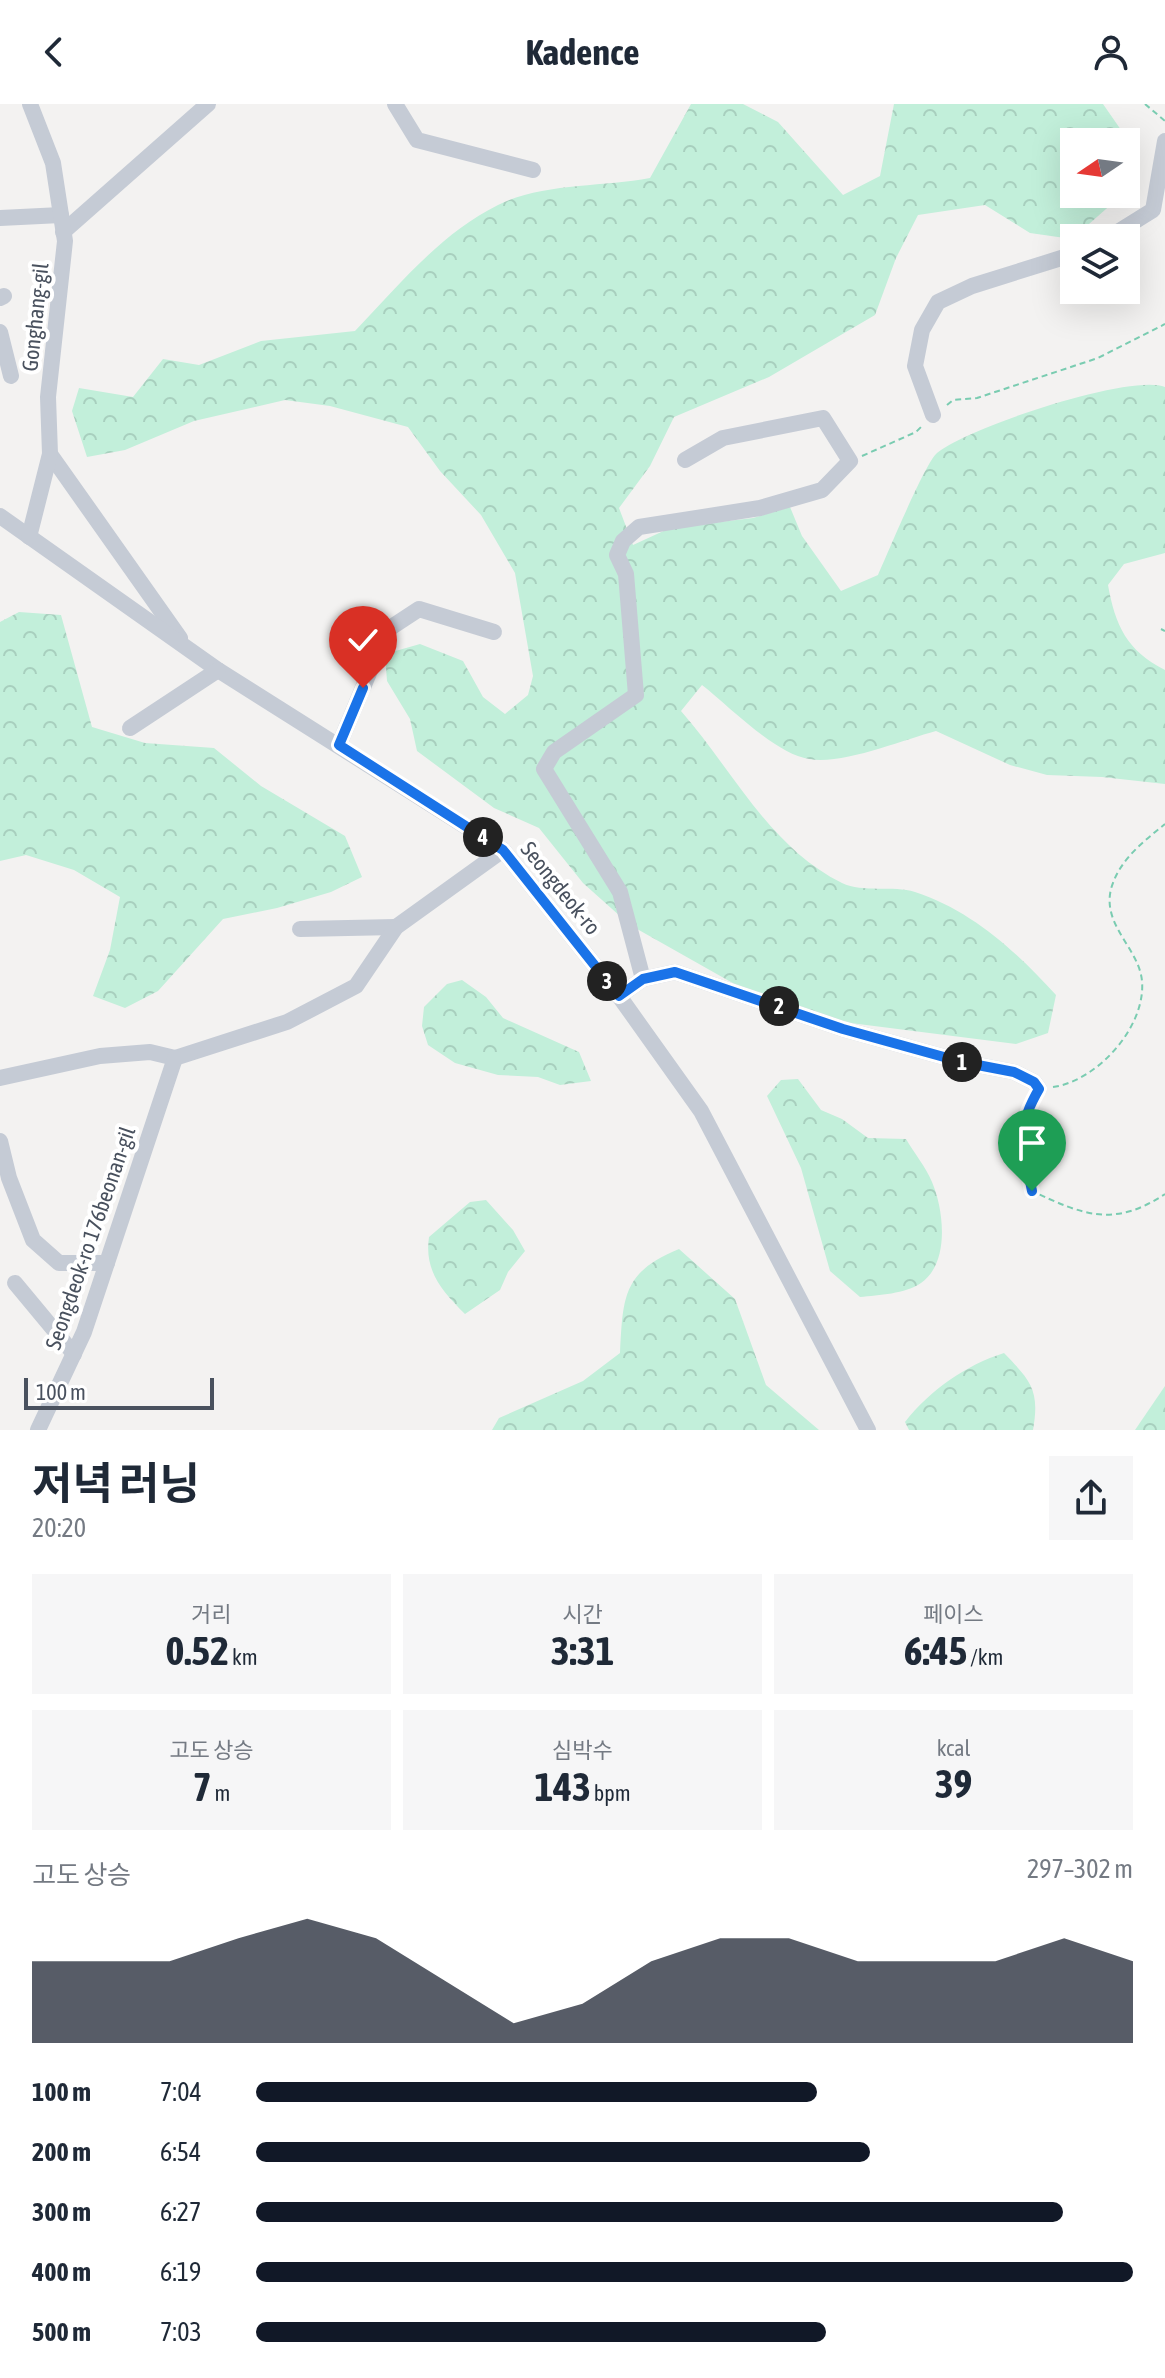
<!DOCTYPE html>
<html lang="ko">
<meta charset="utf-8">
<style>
body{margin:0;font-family:"Asap Condensed","Noto Sans KR",sans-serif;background:#f6f6f7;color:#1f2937;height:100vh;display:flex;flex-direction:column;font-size:30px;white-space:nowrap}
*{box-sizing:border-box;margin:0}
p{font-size:26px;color:#747a83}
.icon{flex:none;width:44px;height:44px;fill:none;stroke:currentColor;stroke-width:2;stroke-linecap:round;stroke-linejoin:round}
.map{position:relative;height:1326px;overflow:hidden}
.sheet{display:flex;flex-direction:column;background:#fff;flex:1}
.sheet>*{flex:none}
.needle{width:52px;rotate:257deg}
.controls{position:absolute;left:1060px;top:24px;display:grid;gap:16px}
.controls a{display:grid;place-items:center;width:80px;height:80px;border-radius:0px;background:#fff;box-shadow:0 8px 32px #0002;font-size:40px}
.scale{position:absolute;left:24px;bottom:20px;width:190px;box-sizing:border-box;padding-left:8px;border:4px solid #49515e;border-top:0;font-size:22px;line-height:28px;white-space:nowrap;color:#49515e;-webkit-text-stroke:6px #fff;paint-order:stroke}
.pin{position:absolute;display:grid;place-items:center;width:68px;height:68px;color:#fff;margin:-82px -34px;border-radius:50% 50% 50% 0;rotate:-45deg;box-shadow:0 0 8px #0007}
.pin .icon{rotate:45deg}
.km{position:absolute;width:40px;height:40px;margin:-20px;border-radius:50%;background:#222;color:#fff;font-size:22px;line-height:40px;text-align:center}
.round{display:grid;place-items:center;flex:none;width:84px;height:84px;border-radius:0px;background:#f6f6f7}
.head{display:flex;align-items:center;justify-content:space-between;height:136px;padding:0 32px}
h1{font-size:44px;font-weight:700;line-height:60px}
.metrics{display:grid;grid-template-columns:repeat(3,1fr);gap:12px;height:136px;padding:8px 32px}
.metrics div{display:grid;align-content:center;border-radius:0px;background:#f6f6f7;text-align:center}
.metrics b{font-size:40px;font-weight:700}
.metrics small{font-size:22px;font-weight:400}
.metrics p{font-size:22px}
.chart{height:224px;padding:16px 32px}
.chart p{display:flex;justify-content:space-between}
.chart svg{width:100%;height:144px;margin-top:8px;fill:#111827;opacity:.7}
ul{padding:0 32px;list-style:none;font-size:26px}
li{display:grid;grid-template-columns:128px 96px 1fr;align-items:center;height:60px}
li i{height:20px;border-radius:10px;background:#111827}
header{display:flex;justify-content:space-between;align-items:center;height:104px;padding:0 32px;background:#fff;font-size:36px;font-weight:700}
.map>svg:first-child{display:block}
</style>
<header><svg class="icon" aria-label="back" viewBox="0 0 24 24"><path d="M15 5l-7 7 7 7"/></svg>Kadence<svg class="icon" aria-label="person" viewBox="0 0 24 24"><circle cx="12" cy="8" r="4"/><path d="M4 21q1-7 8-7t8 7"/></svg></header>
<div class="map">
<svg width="1165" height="1326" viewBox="0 0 1165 1326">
<defs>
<pattern id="forest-crowns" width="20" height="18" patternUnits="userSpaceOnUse" patternTransform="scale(2)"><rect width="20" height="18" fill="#c2efda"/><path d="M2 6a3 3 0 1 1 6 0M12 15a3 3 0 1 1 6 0" fill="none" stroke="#a8cfbe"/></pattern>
</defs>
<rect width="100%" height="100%" fill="#f3f2f1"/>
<g fill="url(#forest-crowns)">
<path d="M691,0H743L778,18L843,91L880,72L894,0H1103L1128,36L1140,72L1126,86V38H1074V90H1123L1072,135L1030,129L985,101L918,111L896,154L875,211L769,273L674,313L650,362L619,404L633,441L670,424L753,414L790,403L802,432L841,487L878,471C887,451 925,359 937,349C966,324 1131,269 1165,283V449L1124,460L1108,481C1115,521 1127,547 1165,566V680L1102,673L1047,671L1010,661L936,627C902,636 843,661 809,655C775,650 729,602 702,581L681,607C732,665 769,743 842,779C863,789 893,781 915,788C971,806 1017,848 1056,891L1048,929L1016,940L811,914L738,882L630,821L583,779L539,724L494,704L417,647L410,615L387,577L385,550L420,540L463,557L483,593L505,610L528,591L533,572L515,469L481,411L440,367L408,323L330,302L285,296L194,317L125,346L87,353L72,307L79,284L133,293L163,255L199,261L261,237L355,227C399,181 440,130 498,101C542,79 602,83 650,74Z"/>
<polygon points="19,508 61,511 92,623 145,639 214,644 261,682 345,732 362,773 331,788 277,804 223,815 158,887 125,904 93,892 110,846 120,793 74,766 26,751 0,757 0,518"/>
<polygon points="462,876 486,893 503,914 579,948 591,977 560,981 538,973 498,971 455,959 428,941 422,922 424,903 447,880"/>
<path d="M798,975L821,1006L842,1015L868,1034L906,1035C914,1049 926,1063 932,1078C944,1106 950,1159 921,1179C905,1190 879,1191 860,1193L830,1167L801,1064L767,992L781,976Z"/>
<path d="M486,1096L513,1126L525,1147L508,1168L500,1186L465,1210C442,1187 424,1167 429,1133L470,1098Z"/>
<path d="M679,1145L735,1195L766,1281L819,1326H492L499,1314L583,1277L620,1249C623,1192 623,1168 679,1145Z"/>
<path d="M1004,1249C1031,1277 1040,1286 1033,1326H909L905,1318C930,1286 966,1261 1004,1249Z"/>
<polygon points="1165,1282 1165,1326 1135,1326"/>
</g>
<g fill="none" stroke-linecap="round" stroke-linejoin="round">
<g stroke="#7accb1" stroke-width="2" stroke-dasharray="6 4" stroke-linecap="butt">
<polyline points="1145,0 1165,17"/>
<polyline points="947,301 953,296 977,294 1098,254 1165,220"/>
<polyline points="862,352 916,328 923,321"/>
<polyline points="1161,525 1165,527"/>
<path d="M1053,983C1097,977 1146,923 1142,877C1139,844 1102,822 1111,785C1119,756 1143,738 1165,720"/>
<path d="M1031,998L1021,1027L1032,1087C1083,1111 1114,1124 1165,1090"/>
</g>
<g stroke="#c5cbd5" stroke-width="16">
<polyline points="395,0 417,36 533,66"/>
<polyline points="0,114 61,111"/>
<polyline points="63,128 208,0"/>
<polyline points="1108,134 1153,106 1165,37"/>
<polyline points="0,194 4,192"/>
<polyline points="0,228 11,272"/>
<polyline points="933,311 915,262 922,226 938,198 972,182 1074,150"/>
<polyline points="50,350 180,534"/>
<polyline points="0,412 218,566 503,746 619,892 701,1007 868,1326"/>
<polyline points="29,433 50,350 48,293 65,137 53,59 30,0"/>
<polyline points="130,624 218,566"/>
<polyline points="339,641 387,526 419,505 494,528"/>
<polyline points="300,825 396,823"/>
<polyline points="643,875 620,788 544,665 554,648 636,591 626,470 617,451 623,437 639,423 760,404 822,386 850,357 823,314 723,334 685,356"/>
<polyline points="619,892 643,875 675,868 843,925 962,958 1014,968 1034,978 1039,985"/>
<polyline points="0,974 100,952 150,948 175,954 287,918 356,882 396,823 503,746"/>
<polyline points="0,1037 9,1074 33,1136 59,1159 107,1159"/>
<polyline points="15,1179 74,1250"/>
<polyline points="38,1326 84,1228 175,954"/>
</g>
</g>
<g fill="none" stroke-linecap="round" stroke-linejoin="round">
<defs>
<path id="route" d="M363,584L339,641L503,746L619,892L643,875L675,868L843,925L962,958L1014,968L1034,978L1039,985C1014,1028 1023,1041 1032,1087"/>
</defs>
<use href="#route" stroke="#fff" stroke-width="16"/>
<use href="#route" stroke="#1a73e8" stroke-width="10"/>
</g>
<g text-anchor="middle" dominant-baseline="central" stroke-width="8" stroke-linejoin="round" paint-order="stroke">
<g font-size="22" fill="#49515e" stroke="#fff">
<text transform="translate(35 213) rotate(-84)">Gonghang-gil</text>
<text transform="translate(561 784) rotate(51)">Seongdeok-ro</text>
<text transform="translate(90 1134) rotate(-71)">Seongdeok-ro 176beonan-gil</text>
</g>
</g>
</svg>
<div class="controls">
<a><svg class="needle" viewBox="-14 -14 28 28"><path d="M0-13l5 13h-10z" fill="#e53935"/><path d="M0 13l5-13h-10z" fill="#747a83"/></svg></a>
<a><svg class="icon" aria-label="layers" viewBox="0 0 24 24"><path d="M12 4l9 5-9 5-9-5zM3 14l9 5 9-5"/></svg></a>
</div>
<div class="scale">100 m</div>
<div class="pin" style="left:1032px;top:1087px;background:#1e9e55"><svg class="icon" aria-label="arrive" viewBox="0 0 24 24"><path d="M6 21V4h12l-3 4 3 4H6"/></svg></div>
<div class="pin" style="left:363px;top:584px;background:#d93025"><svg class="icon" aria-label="check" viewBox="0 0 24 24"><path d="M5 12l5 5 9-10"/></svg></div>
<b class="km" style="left:962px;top:958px">1</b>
<b class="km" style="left:779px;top:902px">2</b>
<b class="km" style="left:607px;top:877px">3</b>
<b class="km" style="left:483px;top:733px">4</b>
</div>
<section class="sheet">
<div class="head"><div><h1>저녁 러닝</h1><p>20:20</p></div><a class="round"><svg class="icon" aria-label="share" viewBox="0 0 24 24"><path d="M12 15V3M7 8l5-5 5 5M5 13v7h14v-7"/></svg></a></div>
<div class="metrics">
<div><p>거리</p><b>0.52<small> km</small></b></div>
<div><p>시간</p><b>3:31</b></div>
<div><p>페이스</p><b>6:45<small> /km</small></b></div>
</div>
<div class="metrics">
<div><p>고도 상승</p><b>7<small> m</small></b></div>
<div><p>심박수</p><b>143<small> bpm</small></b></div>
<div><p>kcal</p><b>39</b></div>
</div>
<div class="chart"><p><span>고도 상승</span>297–302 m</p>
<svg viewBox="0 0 160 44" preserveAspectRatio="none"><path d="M0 44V19L10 19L20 19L30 12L40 6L50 12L60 25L70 38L80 32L90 19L100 12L110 12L120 19L130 19L140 19L150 12L160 19V44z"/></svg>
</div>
<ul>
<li><b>100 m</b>7:04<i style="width:64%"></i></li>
<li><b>200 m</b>6:54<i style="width:70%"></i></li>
<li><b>300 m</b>6:27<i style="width:92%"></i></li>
<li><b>400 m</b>6:19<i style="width:100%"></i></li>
<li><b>500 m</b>7:03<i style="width:65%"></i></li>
</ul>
</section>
